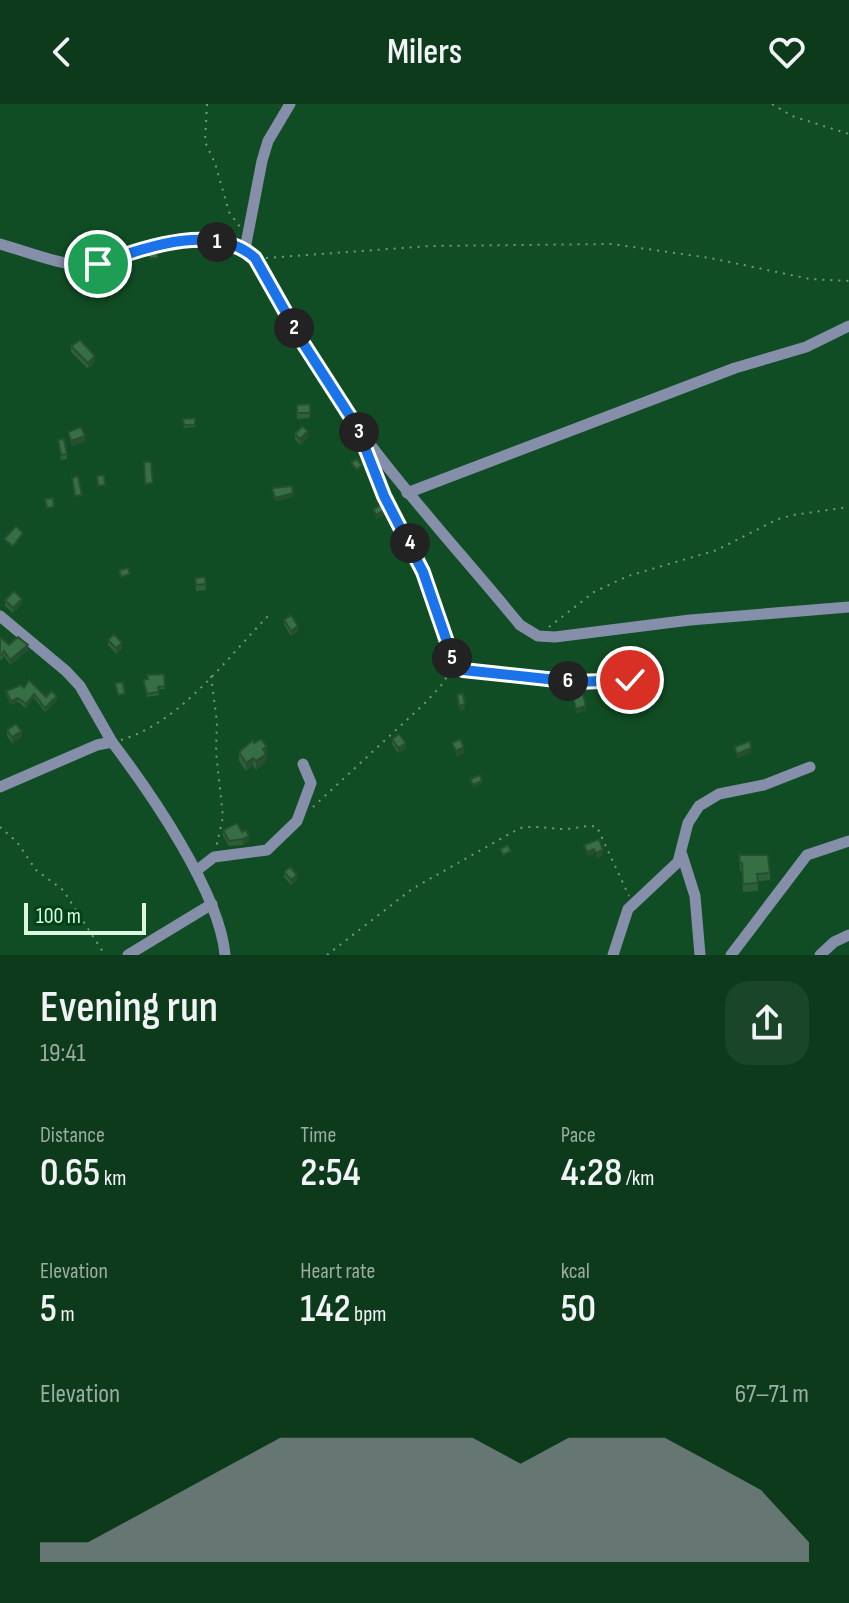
<!DOCTYPE html>
<meta charset="utf-8">
<style>
body{margin:0;font-family:"Sofia Sans Condensed",sans-serif;background:#1b4528;color:#f1f3f6;height:100vh;display:flex;flex-direction:column;font-size:30px;white-space:nowrap}
*{box-sizing:border-box;margin:0}
p{font-size:26px;color:#9aada3}
.icon{flex:none;width:44px;height:44px;fill:none;stroke:currentColor;stroke-width:2;stroke-linecap:round;stroke-linejoin:round}
.map{position:relative;height:851px;overflow:hidden}
.panel{display:flex;flex-direction:column;background:#0d3a1b;flex:1}
.panel>*{flex:none}
.scale{position:absolute;left:24px;bottom:20px;width:122px;box-sizing:border-box;padding-left:8px;border:4px solid #daf8df;border-top:0;font-size:22px;line-height:28px;white-space:nowrap;color:#daf8df;-webkit-text-stroke:6px #01421a;paint-order:stroke}
.pin{position:absolute;display:grid;place-items:center;width:68px;height:68px;color:#fff;margin:-34px;border:4px solid #fff;border-radius:50%;box-shadow:0 2px 8px #0007}
.km{position:absolute;width:40px;height:40px;margin:-20px;border-radius:50%;background:#222;color:#fff;font-size:22px;line-height:40px;text-align:center}
.round{display:grid;place-items:center;flex:none;width:84px;height:84px;border-radius:24px;background:#1b4528}
.headline{display:flex;align-items:center;justify-content:space-between;height:136px;padding:0 40px}
h1{font-size:44px;font-weight:600;line-height:60px}
.stats{display:grid;grid-template-columns:repeat(3,1fr);gap:12px;height:136px;padding:8px 40px}
.stats div{display:grid;align-content:center}
.stats b{font-size:40px;font-weight:600}
.stats small{font-size:22px;font-weight:400}
.stats p{font-size:22px}
.chart{height:224px;padding:16px 40px}
.chart p{display:flex;justify-content:space-between}
.chart svg{width:100%;height:144px;margin-top:8px;fill:#8c9099;opacity:.7}
header{display:flex;justify-content:space-between;align-items:center;height:104px;padding:0 40px;background:#0d3a1b;font-size:36px;font-weight:600}
.map>svg:first-child{display:block}
</style>
<header><svg class="icon" aria-label="back" viewBox="0 0 24 24"><path d="M15 5l-7 7 7 7"/></svg>Milers<svg class="icon" aria-label="heart" viewBox="0 0 24 24"><path d="M12 20l-8-8c-3-5 5-10 8-4 3-6 11-1 8 4z"/></svg></header>
<div class="map">
<svg width="849" height="851" viewBox="0 0 849 851">
<rect width="100%" height="100%" fill="#114d24"/>
<g fill="none" stroke-linecap="round" stroke-linejoin="round">
<g stroke="#6c9b79" stroke-width="2" stroke-dasharray="2 6" stroke-linecap="butt">
<polyline points="207,0 205,38 215,59 229,108 240,123"/>
<polyline points="772,0 792,12 849,30"/>
<polyline points="266,154 430,142 612,140 710,154 810,175 849,177"/>
<polyline points="370,358 423,468 455,561 459,564 575,578 650,573"/>
<polyline points="549,523 594,488 628,472 717,446 778,415 793,411 849,403"/>
<polyline points="211,572 217,618 216,648 223,713 216,744"/>
<path d="M121,636C181,618 225,556 268,512"/>
<polyline points="313,703 424,600 440,583 455,561"/>
<polyline points="0,723 17,738 36,766 63,786 105,851"/>
<path d="M327,851L412,785L520,724C536,721 549,725 565,725C576,725 586,720 597,723L629,792"/>
</g>
<g stroke="#868faa" stroke-width="11">
<path d="M0,140C22,146 63,162 84,161C108,160 131,147 154,140C184,133 231,132 255,154C288,212 320,273 360,327C410,395 467,456 520,521L538,532L555,533L690,516L849,503"/>
<polyline points="245,145 262,57 268,37 290,0"/>
<polyline points="407,389 735,264 806,243 849,222"/>
<polyline points="0,512 66,567 80,582 112,638"/>
<path d="M0,683L97,641L112,638C150,688 220,789 225,851"/>
<polyline points="682,751 695,792 700,851"/>
<polyline points="196,767 214,753 267,746 297,717 311,679 303,660"/>
<polyline points="128,851 212,800"/>
<polyline points="613,851 628,805 678,758 688,719 699,702 719,690 764,681 810,663"/>
<polyline points="731,851 807,751 849,737"/>
<polyline points="820,851 834,838 849,831"/>
</g>
</g>
<g fill="#2f5f3a">
<polygon points="71,242 95,257 88,265 71,248"/>
<polygon points="310,300 310,314 297,315 297,301"/>
<polygon points="195,314 195,323 184,324 183,315"/>
<polygon points="295,330 308,333 300,341 295,335"/>
<polygon points="58,336 67,350 67,355 61,356"/>
<polygon points="205,473 206,486 196,487 195,474"/>
<polygon points="5,496 22,500 13,509 5,502"/>
<polygon points="284,516 298,528 291,532 284,521"/>
<polygon points="0,533 9,541 28,546 10,561 4,552 2,556 0,555"/>
<polygon points="108,536 122,544 116,550 108,541"/>
<polygon points="164,570 165,585 158,585 159,591 147,593 143,576"/>
<polygon points="655,576 656,589 646,590 645,577"/>
<polygon points="24,584 46,593 57,596 45,608 34,594 26,604 18,598 11,601 6,591 6,587"/>
<polygon points="7,626 22,633 12,639 7,632"/>
<polygon points="392,635 406,644 398,649 392,640"/>
<polygon points="254,639 267,643 266,658 256,666 253,662 246,667 239,657 239,648"/>
<polygon points="223,726 242,728 249,737 243,741 229,742 223,732"/>
<polygon points="739,751 770,769 770,776 758,777 758,787 743,788 742,767 740,767"/>
<polygon points="284,768 297,776 291,781 284,773"/>
</g>
<g fill="#264e30">
<polygon points="95,252 95,257 88,265 88,259"/>
<polygon points="308,327 308,333 300,341 300,335"/>
<polygon points="85,332 85,338 71,343 71,337"/>
<polygon points="293,389 293,393 275,398 275,394"/>
<polygon points="387,405 387,410 376,416 376,411"/>
<polygon points="22,495 22,500 13,509 13,504"/>
<polygon points="298,522 298,528 291,532 291,527"/>
<polygon points="122,539 122,544 116,550 116,544"/>
<polygon points="28,541 28,546 10,561 10,556"/>
<polygon points="34,590 34,594 26,604 26,600"/>
<polygon points="57,592 57,596 45,608 45,604"/>
<polygon points="18,594 18,598 11,601 11,597"/>
<polygon points="465,600 465,606 459,607 459,602"/>
<polygon points="586,602 586,607 576,610 576,605"/>
<polygon points="22,627 22,633 12,639 12,633"/>
<polygon points="406,639 406,644 398,649 398,644"/>
<polygon points="267,643 266,658 256,666 256,657 263,645"/>
<polygon points="464,643 464,649 456,653 456,647"/>
<polygon points="751,644 751,649 737,655 737,650"/>
<polygon points="253,654 253,662 246,667 246,659"/>
<polygon points="482,677 482,680 473,684 473,681"/>
<polygon points="249,732 249,737 243,741 243,735"/>
<polygon points="594,745 594,750 587,753 587,748"/>
<polygon points="603,746 603,752 596,755 596,749"/>
<polygon points="297,771 297,776 291,781 291,776"/>
</g>
<g fill="#376f44" stroke="#264e30" stroke-width="2">
<polygon points="158,146 158,154 149,154 149,148"/>
<polygon points="80,236 95,252 88,259 71,242"/>
<polygon points="310,300 310,309 297,309 297,301"/>
<polygon points="195,314 195,321 184,321 183,315"/>
<polygon points="302,322 308,327 300,335 295,330"/>
<polygon points="81,323 85,332 71,337 68,328"/>
<polygon points="64,335 67,350 61,351 58,336"/>
<polygon points="356,355 362,361 357,366 351,359"/>
<polygon points="144,358 151,358 153,379 145,380"/>
<polygon points="104,371 105,381 98,382 97,372"/>
<polygon points="78,372 82,391 75,392 72,374"/>
<polygon points="292,382 293,389 275,394 272,384"/>
<polygon points="53,394 54,403 47,404 45,395"/>
<polygon points="384,399 387,405 376,411 373,405"/>
<polygon points="16,422 23,429 13,442 4,435"/>
<polygon points="128,464 130,470 121,473 119,466"/>
<polygon points="205,473 206,480 196,481 195,474"/>
<polygon points="14,487 22,495 13,504 5,496"/>
<polygon points="291,511 298,522 291,527 284,516"/>
<polygon points="114,530 122,539 116,544 108,536"/>
<polygon points="0,533 9,541 18,533 28,541 10,556 4,547 2,551 0,550"/>
<polygon points="164,570 165,582 158,583 159,588 147,590 143,576 148,575 147,571"/>
<polygon points="29,576 46,593 51,587 57,592 45,604 34,590 26,600 18,594 11,597 6,587 21,581 24,584"/>
<polygon points="655,576 656,584 646,584 645,577"/>
<polygon points="123,578 125,590 118,591 115,579"/>
<polygon points="582,587 586,602 576,605 572,590"/>
<polygon points="463,589 465,600 459,602 457,591"/>
<polygon points="16,620 22,627 12,633 7,626"/>
<polygon points="399,630 406,639 398,644 392,635"/>
<polygon points="261,635 267,643 263,645 266,650 256,657 253,654 246,659 239,648 253,636 254,639"/>
<polygon points="460,635 464,643 456,647 452,639"/>
<polygon points="750,637 751,644 737,650 734,643"/>
<polygon points="480,671 482,677 473,681 470,675"/>
<polygon points="237,719 242,728 246,726 249,732 243,735 229,737 223,726"/>
<polygon points="599,735 603,746 596,749 594,745 587,748 584,741"/>
<polygon points="508,741 511,747 503,751 500,745"/>
<polygon points="739,751 768,751 770,769 757,770 758,779 743,780 742,759 740,759"/>
<polygon points="290,763 297,771 291,776 284,768"/>
</g>
<g fill="none" stroke-linecap="round" stroke-linejoin="round">
<defs>
<path id="route" d="M98,160C142,145 214,117 255,154L303,239L357,323L384,392L423,468L455,561L463,566L575,578L630,576"/>
</defs>
<use href="#route" stroke="#fff" stroke-width="16"/>
<use href="#route" stroke="#1a73e8" stroke-width="10"/>
</g>
</svg>
<div class="scale">100 m</div>
<div class="pin" style="left:98px;top:160px;background:#1e9e55"><svg class="icon" aria-label="arrive" viewBox="0 0 24 24"><path d="M6 21V4h12l-3 4 3 4H6"/></svg></div>
<div class="pin" style="left:630px;top:576px;background:#d93025"><svg class="icon" aria-label="check" viewBox="0 0 24 24"><path d="M5 12l5 5 9-10"/></svg></div>
<b class="km" style="left:217px;top:138px">1</b>
<b class="km" style="left:294px;top:224px">2</b>
<b class="km" style="left:359px;top:328px">3</b>
<b class="km" style="left:410px;top:439px">4</b>
<b class="km" style="left:452px;top:554px">5</b>
<b class="km" style="left:568px;top:577px">6</b>
</div>
<section class="panel">
<div class="headline"><div><h1>Evening run</h1><p>19:41</p></div><a class="round"><svg class="icon" aria-label="share" viewBox="0 0 24 24"><path d="M12 15V3M7 8l5-5 5 5M5 13v7h14v-7"/></svg></a></div>
<div class="stats">
<div><p>Distance</p><b>0.65<small> km</small></b></div>
<div><p>Time</p><b>2:54</b></div>
<div><p>Pace</p><b>4:28<small> /km</small></b></div>
</div>
<div class="stats">
<div><p>Elevation</p><b>5<small> m</small></b></div>
<div><p>Heart rate</p><b>142<small> bpm</small></b></div>
<div><p>kcal</p><b>50</b></div>
</div>
<div class="chart"><p><span>Elevation</span>67–71 m</p>
<svg viewBox="0 0 160 44" preserveAspectRatio="none"><path d="M0 44V38L10 38L20 30L30 22L40 14L50 6L60 6L70 6L80 6L90 6L100 14L110 6L120 6L130 6L140 14L150 22L160 38V44z"/></svg>
</div>
</section>
